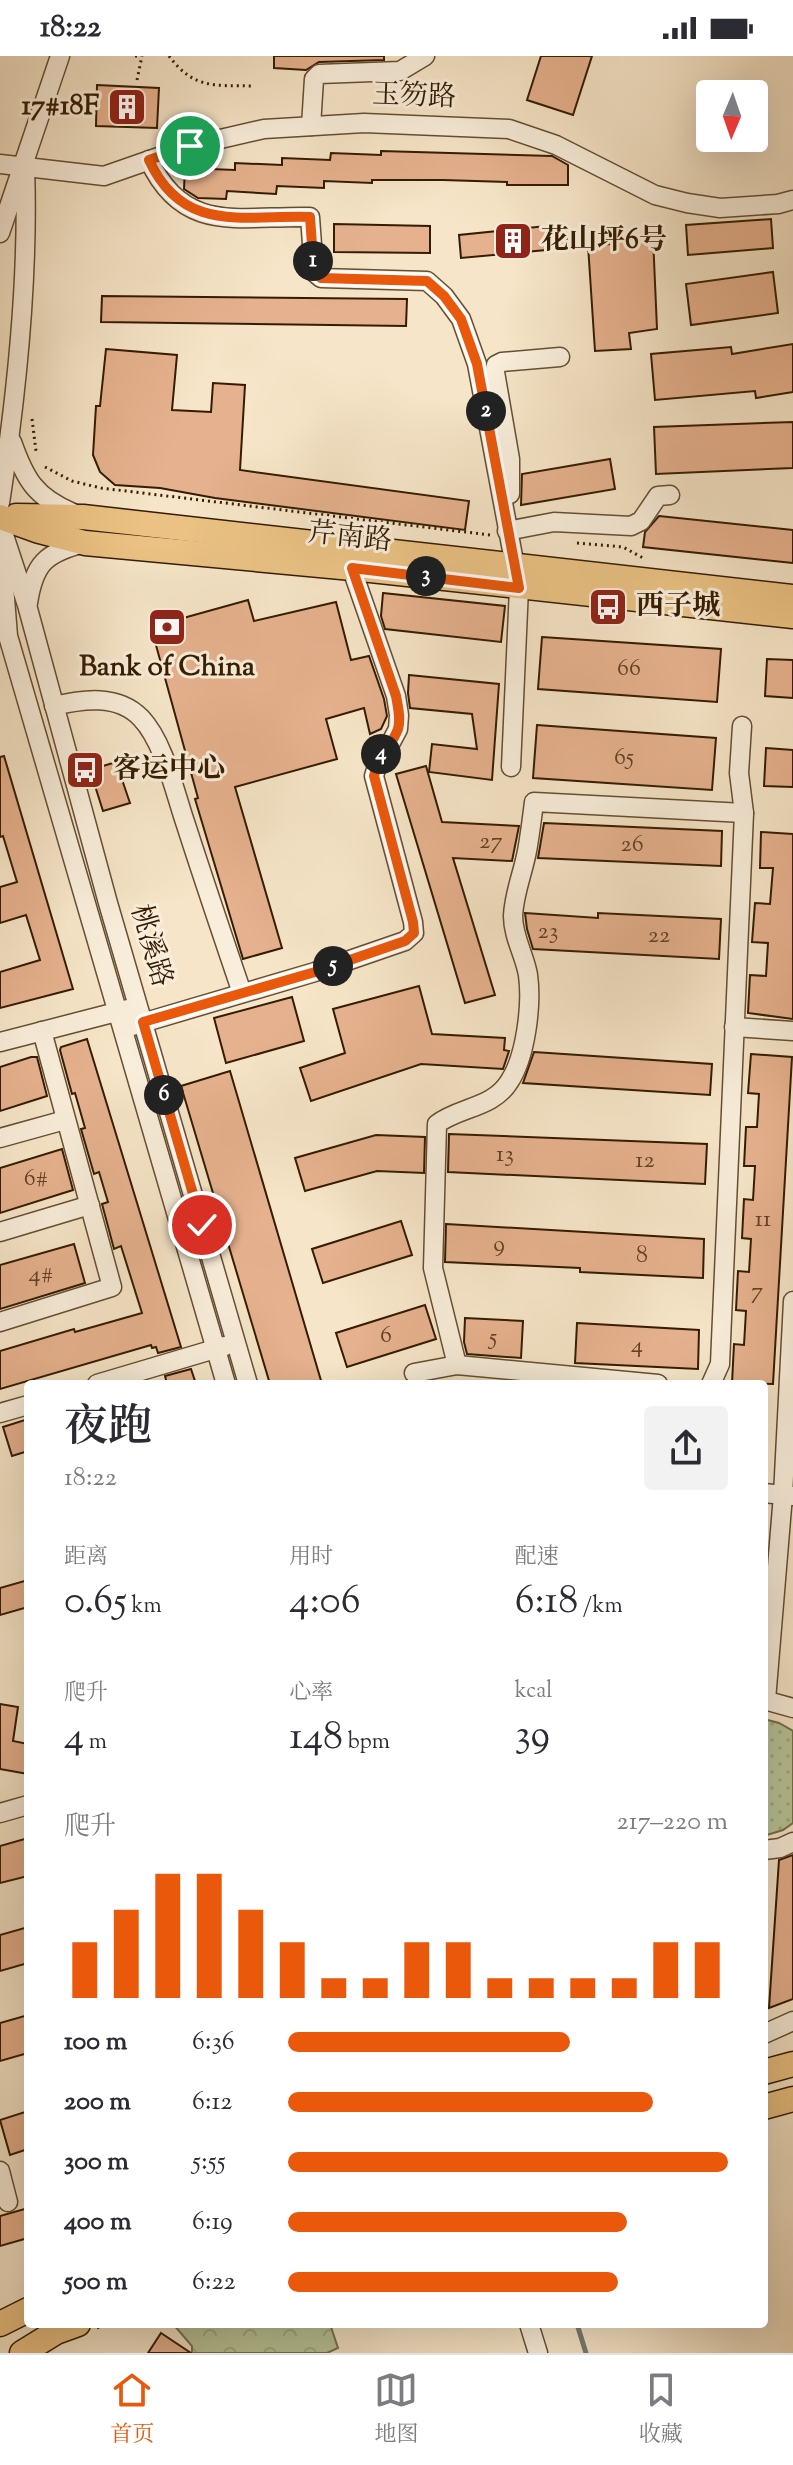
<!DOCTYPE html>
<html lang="zh">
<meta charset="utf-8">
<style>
body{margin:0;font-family:"Sorts Mill Goudy","Noto Serif SC",serif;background:#f2f2f3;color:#2b2b33;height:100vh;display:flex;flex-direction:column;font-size:30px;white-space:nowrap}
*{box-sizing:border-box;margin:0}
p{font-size:26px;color:#7c7c81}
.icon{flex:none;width:44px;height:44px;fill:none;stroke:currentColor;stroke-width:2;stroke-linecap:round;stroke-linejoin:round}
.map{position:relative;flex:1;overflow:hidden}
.panel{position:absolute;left:24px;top:1324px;width:744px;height:948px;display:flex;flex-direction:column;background:#fff;border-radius:8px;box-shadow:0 8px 32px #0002}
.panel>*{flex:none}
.needle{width:52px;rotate:182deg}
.buttons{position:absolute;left:696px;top:24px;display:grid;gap:16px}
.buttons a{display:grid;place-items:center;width:72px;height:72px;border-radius:8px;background:#fff;box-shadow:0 8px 32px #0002;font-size:40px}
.pin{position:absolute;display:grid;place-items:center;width:68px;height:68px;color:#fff;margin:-34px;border:4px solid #fff;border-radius:50%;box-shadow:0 2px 8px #0007}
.km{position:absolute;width:40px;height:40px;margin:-20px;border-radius:50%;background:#222;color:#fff;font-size:22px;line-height:40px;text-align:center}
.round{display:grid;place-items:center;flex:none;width:84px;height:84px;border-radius:8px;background:#f2f2f3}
.overview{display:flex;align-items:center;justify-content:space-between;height:136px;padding:0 40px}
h1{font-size:44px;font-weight:600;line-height:60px}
.metrics{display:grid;grid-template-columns:repeat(3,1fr);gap:12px;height:136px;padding:8px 40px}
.metrics div{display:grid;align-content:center}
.metrics b{font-size:40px;font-weight:600}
.metrics small{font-size:22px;font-weight:400}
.metrics p{font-size:22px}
.chart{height:224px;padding:16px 40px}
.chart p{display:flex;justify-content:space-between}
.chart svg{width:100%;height:144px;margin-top:8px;stroke:#ea580c;stroke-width:6}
ul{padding:0 40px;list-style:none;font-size:26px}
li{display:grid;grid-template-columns:128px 96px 1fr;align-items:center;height:60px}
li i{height:20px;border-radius:10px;background:#ea580c}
.status{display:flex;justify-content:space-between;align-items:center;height:56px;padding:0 40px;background:#fff;direction:ltr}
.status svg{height:22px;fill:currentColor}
.tab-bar{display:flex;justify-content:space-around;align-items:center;height:112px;border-top:2px solid #e1e1e2;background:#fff;font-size:22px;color:#7c7c81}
.tab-bar a{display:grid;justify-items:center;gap:4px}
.tab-bar .current{color:#ea580c}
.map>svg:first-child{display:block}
</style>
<div class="status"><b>18:22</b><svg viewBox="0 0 49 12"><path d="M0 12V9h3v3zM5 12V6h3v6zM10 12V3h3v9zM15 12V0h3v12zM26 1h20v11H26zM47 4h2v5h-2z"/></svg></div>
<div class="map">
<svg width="793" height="2297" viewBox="0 0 793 2297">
<defs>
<pattern id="forest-crowns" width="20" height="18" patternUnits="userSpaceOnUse" patternTransform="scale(2)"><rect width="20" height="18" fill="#b8c599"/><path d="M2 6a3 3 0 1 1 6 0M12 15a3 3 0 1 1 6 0" fill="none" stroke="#9fa982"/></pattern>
<pattern id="garden-dots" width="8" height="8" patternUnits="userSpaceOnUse" patternTransform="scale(2)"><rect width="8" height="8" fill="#b8c599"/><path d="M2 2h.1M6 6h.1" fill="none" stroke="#9fa982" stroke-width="1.8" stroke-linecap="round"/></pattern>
</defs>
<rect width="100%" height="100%" fill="#f6e5c8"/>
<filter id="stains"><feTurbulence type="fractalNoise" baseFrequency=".0025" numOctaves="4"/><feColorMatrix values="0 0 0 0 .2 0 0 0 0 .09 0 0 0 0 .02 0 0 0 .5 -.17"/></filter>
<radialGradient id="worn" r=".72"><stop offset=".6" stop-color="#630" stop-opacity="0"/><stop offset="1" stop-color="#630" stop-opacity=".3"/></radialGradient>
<polygon fill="url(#forest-crowns)" stroke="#76704c" stroke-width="2" points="173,2268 330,2268 338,2292 327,2297 192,2297 192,2290"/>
<polygon fill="url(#garden-dots)" stroke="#76704c" stroke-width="2" points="764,1663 779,1667 793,1675 793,1767 783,1774 764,1780"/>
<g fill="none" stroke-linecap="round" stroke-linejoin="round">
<polyline stroke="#777c74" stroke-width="5" points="577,2268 586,2297"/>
</g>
<g fill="#e6b18e" stroke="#351c00" stroke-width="2">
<polygon points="274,0 384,0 384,4 319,6 306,14 274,12"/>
<polygon points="541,0 592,0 573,59 527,44"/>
<polygon points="97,29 159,32 157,72 96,70"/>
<polygon points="381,95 552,100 568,109 568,129 507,129 507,126 443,124 372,124 372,127 324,125 324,132 277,130 276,138 227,135 226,143 198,142 184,133 185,112 235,114 235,107 282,109 282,102 330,104 331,97 381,99"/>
<polygon points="771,163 773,192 688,199 686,169"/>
<polygon points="334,168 430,170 430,197 334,196"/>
<polygon points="565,168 568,192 461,202 459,179"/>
<polygon points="653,181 657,273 629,277 631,293 595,295 588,189 614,188 614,183"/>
<polygon points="773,216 778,257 691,269 686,228"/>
<polygon points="102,240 407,243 406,270 101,266"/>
<polygon points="793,288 793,336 756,342 755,335 655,344 651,298 731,291 732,298"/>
<polygon points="106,293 177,299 172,354 211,356 213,327 245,329 240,414 469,445 465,474 215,442 160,432 115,429 100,416 93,399 96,350 100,350"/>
<polygon points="793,366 793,412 656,418 654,371"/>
<polygon points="610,403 615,433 521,449 522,418"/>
<polygon points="659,460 793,474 793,507 643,491 645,476"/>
<polygon points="383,537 505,550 501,586 385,573 381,560"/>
<polygon points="248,544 254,565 336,546 351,604 369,600 384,643 387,660 381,673 370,678 364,652 326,663 337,703 235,731 282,892 243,903 195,743 198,742 151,571"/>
<polygon points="542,581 721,593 717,646 538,633"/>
<polygon points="767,603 793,604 793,642 765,640"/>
<polygon points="409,619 499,628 492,724 429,716 432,688 477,693 472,658 410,652 408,637"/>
<polygon points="537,669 716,682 712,734 533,722"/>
<polygon points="766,692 793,694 793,731 764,730"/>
<polygon points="4,700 73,933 0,952 0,916 40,904 26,859 0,867 0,831 17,826 3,780 0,781 0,701"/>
<polygon points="116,706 130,747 103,755 90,714"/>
<polygon points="426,710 442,766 519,770 512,805 453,802 495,939 465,947 396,718"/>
<polygon points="544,767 722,775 721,810 538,802"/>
<polygon points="761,776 793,778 793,963 748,957 750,919 766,920 768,887 752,886 755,847 770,848 773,812 760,812"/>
<polygon points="525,857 598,862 598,857 721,863 719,903 533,893 527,873"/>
<polygon points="419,930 432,978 505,982 504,994 509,995 503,1013 421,1008 311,1045 300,1012 345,997 333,953"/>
<polygon points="292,941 304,985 226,1007 214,962"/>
<polygon points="87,983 181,1291 158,1297 156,1291 152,1292 151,1289 0,1333 0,1295 74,1273 75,1276 142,1257 121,1190 114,1193 102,1148 108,1146 99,1116 94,1118 81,1073 85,1072 75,1037 72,1038 60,994 61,991"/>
<polygon points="534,996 712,1008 710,1039 523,1027"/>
<polygon points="751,998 792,1001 773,1328 732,1327 734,1288 744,1289 746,1255 736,1254 738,1215 749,1216 751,1183 742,1182 744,1143 753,1144 755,1110 744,1110 746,1071 757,1071 759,1038 748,1037"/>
<polygon points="31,1001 37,1001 47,1040 0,1055 0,1011"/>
<polygon points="230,1015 322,1328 270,1328 181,1030"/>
<polygon points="449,1078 707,1088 705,1128 448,1116"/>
<polygon points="376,1079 425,1081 424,1117 377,1115 305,1135 295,1102"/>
<polygon points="62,1093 73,1134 0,1157 0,1112"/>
<polygon points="401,1165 412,1199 323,1227 312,1193"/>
<polygon points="446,1168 704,1183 703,1222 580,1216 580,1212 445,1206"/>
<polygon points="74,1188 85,1227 0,1253 0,1209"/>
<polygon points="425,1249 436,1283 347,1311 336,1277"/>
<polygon points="465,1262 523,1265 521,1302 467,1298 464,1286"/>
<polygon points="577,1267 699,1274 698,1313 575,1307"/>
<polygon points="191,1313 196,1328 167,1328 165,1320"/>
<polygon points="28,1363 28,1395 12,1400 3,1371"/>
<polygon points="28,1524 28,1551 0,1559 0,1532"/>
<polygon points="0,1648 18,1651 13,1685 28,1688 28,1718 0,1713"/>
<polygon points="28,1782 28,1820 0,1827 0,1790"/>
<polygon points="793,1799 793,1943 769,1952 779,1804"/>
<polygon points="28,1871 28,1907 0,1915 0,1879"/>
<polygon points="28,1959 28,1997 0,2005 0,1967"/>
<polygon points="28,2055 28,2093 10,2099 0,2064"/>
<polygon points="28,2152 28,2182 0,2190 0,2160"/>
<polygon points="161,2277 191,2297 148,2297"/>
</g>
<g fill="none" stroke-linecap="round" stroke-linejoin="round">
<defs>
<g id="minor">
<polyline points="311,70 314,23 319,18 400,15 425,0"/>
<path d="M149,104C184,180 242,159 310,161L314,216L321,222L427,225L444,240L461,263L477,308L519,532L511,711"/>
<polyline points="0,108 104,120 190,90 264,73 364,67 509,73 556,89 655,139 687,147 720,152 778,148 793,144"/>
<polyline points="0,177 60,0"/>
<path d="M12,386C25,423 35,441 73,457"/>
<polyline points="510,438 510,403 495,316 496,309 502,306 560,301"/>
<path d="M0,447C17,337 29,223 25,111"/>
<polyline points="0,467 27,549 108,847 248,1328"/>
<polyline points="507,475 554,466 631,470 641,465 658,440 670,439"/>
<polyline points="1,492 8,580 226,1328"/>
<path d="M28,547C34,508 45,497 84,487"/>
<path d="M54,650C83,643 118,638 141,662C164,686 175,737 186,769C204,825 223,881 242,937"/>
<polyline points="132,970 315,916 405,885 414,877 413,866 374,720 380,700 389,690 398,673 399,659 396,640 349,505"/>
<polyline points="734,971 793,975"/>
<polyline points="0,986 128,953"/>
<polyline points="0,1082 65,1064"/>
<polyline points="0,1176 90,1149"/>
<polyline points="0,1266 112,1231 42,975"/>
<path d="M457,1309L433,1212L437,1068C459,1051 493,1052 509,1026C526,1001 532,948 528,919C525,900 513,881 513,860C514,837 523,817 527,795C530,779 532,762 534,746L744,757"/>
<polyline points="414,1317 457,1309 658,1328"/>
<polyline points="97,1328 225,1290"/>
<polyline points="711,1328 720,1308 744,757 739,717 742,670"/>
<polyline points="0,1357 28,1349"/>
<polyline points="764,1437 793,1440"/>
<polyline points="764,1644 793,1652"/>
<polyline points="766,1644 783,1439 793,1245"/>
<polyline points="0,1757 28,1749"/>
<polyline points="764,1794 780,1792 793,1786"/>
<polyline points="764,1978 793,1965"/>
<polyline points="0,2115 8,2146"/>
<polyline points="529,2268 538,2297"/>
</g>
<g id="major">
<polyline points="16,460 83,461 793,541"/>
<polyline points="0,461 39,475 85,487 352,512 793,560"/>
<polyline points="764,2016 793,2008"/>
<polyline points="764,2051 793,2043"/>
<polyline points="0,2268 28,2254"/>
<polyline points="22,2297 56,2276 78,2268"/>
</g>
</defs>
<use href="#minor" stroke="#654e32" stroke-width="21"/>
<use href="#major" stroke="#351c00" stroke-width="27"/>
<g stroke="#351c00" stroke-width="3" stroke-dasharray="2 4" stroke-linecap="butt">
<polyline points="135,0 137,0"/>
<path d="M169,0C194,34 216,29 254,30"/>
<polyline points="137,24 142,0"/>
<polyline points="32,363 36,395"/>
<polyline points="45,411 72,425 101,432 490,479"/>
<polyline points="577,487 623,491 643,502"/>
<polyline points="97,2272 106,2268"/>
</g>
<use href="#minor" stroke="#f9eedb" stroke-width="18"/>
<use href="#major" stroke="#ebc284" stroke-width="24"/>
</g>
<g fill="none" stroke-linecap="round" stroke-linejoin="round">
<defs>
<path id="route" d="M190,90L149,104C183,178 243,159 310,161L314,216L321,222L427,225L444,240L461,263L477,308L519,532L352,512L396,640C398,651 401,663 398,673C391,692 379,697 374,720L413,866L414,877L405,885L315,916L143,966L202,1169"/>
</defs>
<use href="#route" stroke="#fff" stroke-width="16"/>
<use href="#route" stroke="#ea580c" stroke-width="10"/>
</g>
<defs>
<symbol id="building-square" viewBox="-11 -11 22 22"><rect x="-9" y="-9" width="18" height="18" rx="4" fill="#8f2418" stroke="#f9eedb"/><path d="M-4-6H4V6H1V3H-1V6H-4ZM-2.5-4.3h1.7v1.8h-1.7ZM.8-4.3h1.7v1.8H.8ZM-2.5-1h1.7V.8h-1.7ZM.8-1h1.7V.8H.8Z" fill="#fff"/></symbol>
<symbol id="bus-square" viewBox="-11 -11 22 22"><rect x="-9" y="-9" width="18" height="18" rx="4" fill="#8f2418" stroke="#f9eedb"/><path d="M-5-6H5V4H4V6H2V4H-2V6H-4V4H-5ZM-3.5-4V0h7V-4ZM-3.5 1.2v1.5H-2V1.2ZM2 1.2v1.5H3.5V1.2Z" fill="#fff"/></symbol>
<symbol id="bank-square" viewBox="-11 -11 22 22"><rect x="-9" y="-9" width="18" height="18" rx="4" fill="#8f2418" stroke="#f9eedb"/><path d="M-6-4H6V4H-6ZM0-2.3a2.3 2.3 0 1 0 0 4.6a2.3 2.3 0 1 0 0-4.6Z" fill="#fff"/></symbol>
</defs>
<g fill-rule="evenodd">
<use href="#building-square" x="105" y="29" width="44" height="44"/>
<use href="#building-square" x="491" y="163" width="44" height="44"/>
<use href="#bus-square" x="586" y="529" width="44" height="44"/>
<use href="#bank-square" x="145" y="549" width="44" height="44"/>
<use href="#bus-square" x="63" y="692" width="44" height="44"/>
</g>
<g text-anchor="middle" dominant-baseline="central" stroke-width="6" stroke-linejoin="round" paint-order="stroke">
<g font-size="24" fill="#614124">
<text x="629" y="613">66</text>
<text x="624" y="702">65</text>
<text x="491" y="786">27</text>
<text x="632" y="789">26</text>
<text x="548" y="876">23</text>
<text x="659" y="880">22</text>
<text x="505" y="1099">13</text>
<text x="645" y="1105">12</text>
<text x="36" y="1123">6#</text>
<text x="763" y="1164">11</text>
<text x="499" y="1189">9</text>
<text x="642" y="1200">8</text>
<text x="41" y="1219">4#</text>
<text x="757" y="1236">7</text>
<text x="386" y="1280">6</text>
<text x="493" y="1282">5</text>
<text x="637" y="1290">4</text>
</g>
<g font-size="28" fill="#351c00" stroke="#f9eedb">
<text transform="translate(414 41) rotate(2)">玉笏路</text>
<text transform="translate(350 482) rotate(6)">芹南路</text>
<text transform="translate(150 890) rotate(74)">桃溪路</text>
</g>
<g font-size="28" font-weight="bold" fill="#351c00" stroke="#f9eedb" text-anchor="start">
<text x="99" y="51" text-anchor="end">17#18F</text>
<text x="541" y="185">花山坪6号</text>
<text x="636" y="551">西子城</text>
<text x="167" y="612" text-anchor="middle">Bank of China</text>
<text x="113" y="714">客运中心</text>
</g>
</g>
<rect width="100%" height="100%" filter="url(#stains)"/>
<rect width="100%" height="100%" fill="url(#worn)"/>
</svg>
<div class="buttons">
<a><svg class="needle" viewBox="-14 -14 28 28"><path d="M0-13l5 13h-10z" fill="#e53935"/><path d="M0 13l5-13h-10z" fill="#7c7c81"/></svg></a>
</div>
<div class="pin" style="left:190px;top:90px;background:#1e9e55"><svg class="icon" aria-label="arrive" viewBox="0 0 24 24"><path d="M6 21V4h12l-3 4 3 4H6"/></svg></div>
<div class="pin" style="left:202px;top:1169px;background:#d93025"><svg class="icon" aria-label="check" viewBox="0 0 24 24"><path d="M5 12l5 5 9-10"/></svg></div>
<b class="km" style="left:313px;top:205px">1</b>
<b class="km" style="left:486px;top:355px">2</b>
<b class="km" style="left:426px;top:520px">3</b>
<b class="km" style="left:381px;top:698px">4</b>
<b class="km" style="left:333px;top:910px">5</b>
<b class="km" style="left:164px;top:1039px">6</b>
<section class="panel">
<div class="overview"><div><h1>夜跑</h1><p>18:22</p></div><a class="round"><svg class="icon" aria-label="share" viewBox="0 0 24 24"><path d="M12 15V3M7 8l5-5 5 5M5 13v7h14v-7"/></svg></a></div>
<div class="metrics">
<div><p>距离</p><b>0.65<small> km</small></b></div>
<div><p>用时</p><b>4:06</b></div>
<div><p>配速</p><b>6:18<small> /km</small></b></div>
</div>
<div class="metrics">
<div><p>爬升</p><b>4<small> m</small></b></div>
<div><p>心率</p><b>148<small> bpm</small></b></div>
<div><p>kcal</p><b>39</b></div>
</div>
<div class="chart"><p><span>爬升</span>217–220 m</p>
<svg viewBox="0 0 160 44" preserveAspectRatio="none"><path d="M5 44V27M15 44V17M25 44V6M35 44V6M45 44V17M55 44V27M65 44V38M75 44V38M85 44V27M95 44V27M105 44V38M115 44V38M125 44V38M135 44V38M145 44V27M155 44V27"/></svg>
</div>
<ul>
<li><b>100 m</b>6:36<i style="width:64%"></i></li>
<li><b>200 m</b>6:12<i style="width:83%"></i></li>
<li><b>300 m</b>5:55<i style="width:100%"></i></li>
<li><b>400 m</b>6:19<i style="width:77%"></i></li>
<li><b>500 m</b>6:22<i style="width:75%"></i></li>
</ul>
</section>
</div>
<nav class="tab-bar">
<a class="current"><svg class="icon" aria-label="home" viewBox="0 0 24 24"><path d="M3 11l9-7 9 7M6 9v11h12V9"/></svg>首页</a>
<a><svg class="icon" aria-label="map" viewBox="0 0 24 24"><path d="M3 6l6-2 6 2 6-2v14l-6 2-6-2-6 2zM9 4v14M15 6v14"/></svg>地图</a>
<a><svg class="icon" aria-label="saved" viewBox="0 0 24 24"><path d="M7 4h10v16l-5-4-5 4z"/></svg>收藏</a>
</nav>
